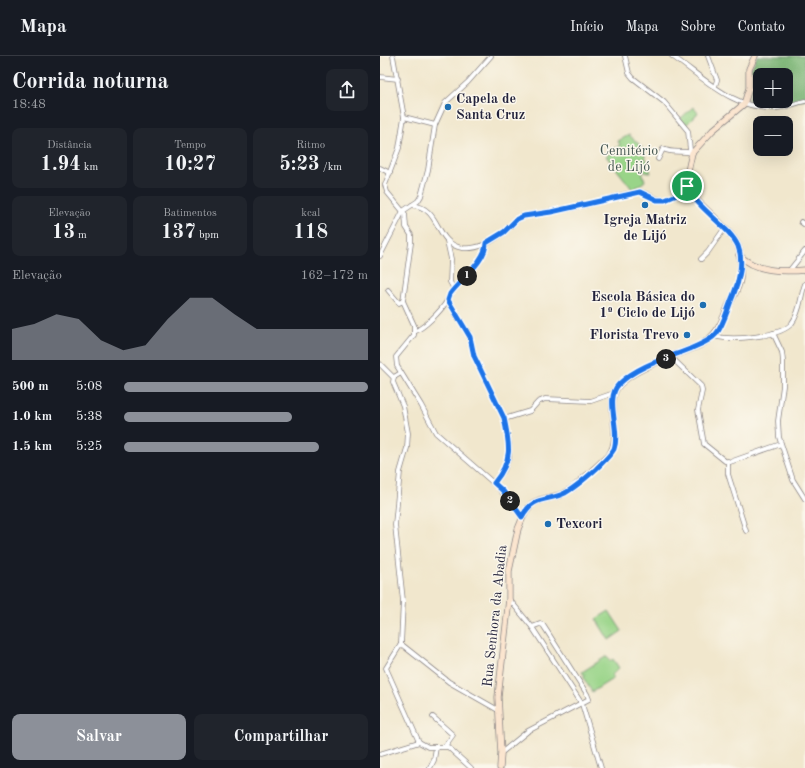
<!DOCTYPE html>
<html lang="pt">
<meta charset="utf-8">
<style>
body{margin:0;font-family:"Old Standard TT",serif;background:#20242c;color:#f1f3f6;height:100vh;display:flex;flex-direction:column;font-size:15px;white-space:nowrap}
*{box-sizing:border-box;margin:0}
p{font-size:13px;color:#9ea1a6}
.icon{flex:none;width:22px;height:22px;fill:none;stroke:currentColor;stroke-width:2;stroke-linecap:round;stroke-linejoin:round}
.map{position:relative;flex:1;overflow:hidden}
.panel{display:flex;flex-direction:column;background:#171b24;width:380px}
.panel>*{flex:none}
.buttons{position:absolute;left:373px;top:12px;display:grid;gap:8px}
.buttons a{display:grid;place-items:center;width:40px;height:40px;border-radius:8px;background:#171b24;box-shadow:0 4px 16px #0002;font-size:20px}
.pin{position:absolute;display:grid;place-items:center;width:34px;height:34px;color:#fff;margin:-17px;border:2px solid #fff;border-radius:50%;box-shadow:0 1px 4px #0007}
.km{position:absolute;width:20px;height:20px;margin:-10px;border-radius:50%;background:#222;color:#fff;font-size:11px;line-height:20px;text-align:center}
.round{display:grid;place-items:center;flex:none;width:42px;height:42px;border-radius:8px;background:#20242c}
.head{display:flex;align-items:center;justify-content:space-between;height:68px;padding:0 12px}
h1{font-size:22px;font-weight:600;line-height:30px}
.metrics{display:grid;grid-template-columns:repeat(3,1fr);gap:6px;height:68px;padding:4px 12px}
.metrics div{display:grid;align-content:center;border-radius:8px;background:#20242c;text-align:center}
.metrics b{font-size:20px;font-weight:600}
.metrics small{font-size:11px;font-weight:400}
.metrics p{font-size:11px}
.chart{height:112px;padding:8px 12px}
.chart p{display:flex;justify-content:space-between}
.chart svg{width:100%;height:72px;margin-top:4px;fill:#8c9099;opacity:.7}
.action{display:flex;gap:8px;margin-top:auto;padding:8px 12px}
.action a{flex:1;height:46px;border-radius:8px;background:#8c9099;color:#fff;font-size:16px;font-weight:600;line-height:46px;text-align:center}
.action a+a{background:#20242c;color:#f1f3f6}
ul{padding:0 12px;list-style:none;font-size:13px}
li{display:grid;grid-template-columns:64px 48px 1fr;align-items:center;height:30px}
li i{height:10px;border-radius:5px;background:#8c9099}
header{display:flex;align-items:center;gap:24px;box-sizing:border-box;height:56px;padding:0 20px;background:#171b24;border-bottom:1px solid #363941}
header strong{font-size:19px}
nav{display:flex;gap:22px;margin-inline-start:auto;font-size:14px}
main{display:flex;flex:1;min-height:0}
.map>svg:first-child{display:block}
</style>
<header>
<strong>Mapa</strong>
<nav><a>Início</a><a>Mapa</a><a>Sobre</a><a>Contato</a></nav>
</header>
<main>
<section class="panel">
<div class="head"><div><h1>Corrida noturna</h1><p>18:48</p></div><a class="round"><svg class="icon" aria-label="share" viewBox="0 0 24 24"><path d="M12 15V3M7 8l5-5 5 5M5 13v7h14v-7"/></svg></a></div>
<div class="metrics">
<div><p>Distância</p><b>1.94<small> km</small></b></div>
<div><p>Tempo</p><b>10:27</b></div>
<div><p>Ritmo</p><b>5:23<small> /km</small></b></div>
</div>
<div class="metrics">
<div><p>Elevação</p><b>13<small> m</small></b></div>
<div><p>Batimentos</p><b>137<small> bpm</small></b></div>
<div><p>kcal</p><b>118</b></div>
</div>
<div class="chart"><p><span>Elevação</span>162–172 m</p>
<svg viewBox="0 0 160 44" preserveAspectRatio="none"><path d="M0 44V25L10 22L20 16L30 19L40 32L50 38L60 35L70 19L80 6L90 6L100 16L110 25L120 25L130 25L140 25L150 25L160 25V44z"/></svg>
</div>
<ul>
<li><b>500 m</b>5:08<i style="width:100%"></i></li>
<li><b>1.0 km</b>5:38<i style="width:69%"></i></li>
<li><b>1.5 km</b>5:25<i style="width:80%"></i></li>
</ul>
<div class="action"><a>Salvar</a><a>Compartilhar</a></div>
</section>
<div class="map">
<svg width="425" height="712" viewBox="0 0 425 712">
<rect width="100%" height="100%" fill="#fbf7ec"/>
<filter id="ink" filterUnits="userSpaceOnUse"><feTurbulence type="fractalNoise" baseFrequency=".025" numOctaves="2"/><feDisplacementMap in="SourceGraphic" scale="8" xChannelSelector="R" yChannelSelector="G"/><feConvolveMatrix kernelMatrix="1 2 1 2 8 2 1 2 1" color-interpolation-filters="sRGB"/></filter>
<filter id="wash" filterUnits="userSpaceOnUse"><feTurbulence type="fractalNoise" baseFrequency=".012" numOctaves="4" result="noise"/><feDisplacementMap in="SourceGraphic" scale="16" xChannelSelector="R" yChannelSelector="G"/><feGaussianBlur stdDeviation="0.9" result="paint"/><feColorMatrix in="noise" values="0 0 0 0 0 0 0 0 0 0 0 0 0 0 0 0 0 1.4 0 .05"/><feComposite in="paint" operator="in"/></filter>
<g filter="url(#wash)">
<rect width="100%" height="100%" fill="#f1e7cd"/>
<g fill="#99d488" stroke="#5e7b62">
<polygon points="313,51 318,57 306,69 300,63"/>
<polygon points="249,79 262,91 271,117 262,115 265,125 253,134 226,100 230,97 228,95 230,93 232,95 240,89 238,85"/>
<polygon points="229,555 242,575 229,584 216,563"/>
<polygon points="227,600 230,605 233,603 239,612 232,619 234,622 212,636 203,621 205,620 202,616"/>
</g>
<path fill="#7ab674" stroke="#4e6c58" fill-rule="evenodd" d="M377,0H425V43C404,48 393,51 371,47L369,44L371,37V13ZM380,19H406V45H380Z"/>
</g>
<g filter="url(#ink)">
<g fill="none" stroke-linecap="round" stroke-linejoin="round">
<defs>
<g id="street">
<polyline points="13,0 24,61 19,92 5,129 7,136 25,158 26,171 31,179 31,187 23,245 34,269 34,279 16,301 17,310 41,349 56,377 118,431 142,461"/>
<polyline points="245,0 249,17 253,22 284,46 308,75 310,94 312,97"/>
<path d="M292,0C324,22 354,54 395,52C405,52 415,47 425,45"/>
<polyline points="328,0 337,24 335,30"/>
<polyline points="0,21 18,23"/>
<polyline points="24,61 55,69"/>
<path d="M278,103L283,93C293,98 301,94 312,97"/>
<polyline points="0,112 10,117"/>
<polyline points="299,138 311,138"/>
<path d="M32,149C62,152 54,187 82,192C97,194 113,185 124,176C132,170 135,162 145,160C165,156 185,154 205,149C222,145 239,139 256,136C267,134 275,147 287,143C295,140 300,135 307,130"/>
<polyline points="421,166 425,169"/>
<polyline points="67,185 71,203 70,226 74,233"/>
<polyline points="0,200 23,155 38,145 41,140 48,114 55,69 65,47 88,26 111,0"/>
<polyline points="321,203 328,196 344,173"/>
<polyline points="409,215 425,195"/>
<polyline points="8,234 19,247 23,245"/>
<polyline points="68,244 90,281 94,300 124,362 129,388 129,401 124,414 114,427"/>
<path d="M34,276C45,271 60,256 67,245C69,242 70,238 73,234C83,222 106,204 106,187"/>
<polyline points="393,277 402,296 403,305 403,330 398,365 399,381 413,424 425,443"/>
<path d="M334,280C351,285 402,281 412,267C421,255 420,241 425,228"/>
<polyline points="291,301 321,330 322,335 318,354 324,388 345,405 350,406 401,388"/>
<polyline points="0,308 14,322"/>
<polyline points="21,317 14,321 13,326 23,350 28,377 27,392 20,416 15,469 23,545 21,588 6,612 39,686 48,691 68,691 91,712"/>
<polyline points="124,363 150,355 158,346 165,343 211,345 234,337"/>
<polyline points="348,405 348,418 366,475"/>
<polyline points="129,543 152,571 202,648 221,712"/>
<polyline points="21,588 69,626 118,654"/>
<polyline points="53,661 73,679 65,690"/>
<polyline points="121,697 148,675 209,643 207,638 163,569 160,568 152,571"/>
<polyline points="0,698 39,686"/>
<polyline points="50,712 54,704 56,691"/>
</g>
<g id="secondary">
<path d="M359,199C376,216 403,216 425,214"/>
<path d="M120,712L121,697L118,641L129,543V515L138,473L145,456L153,447L160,444L180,439L193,432L229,399C244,379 223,346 239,329C255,311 298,299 320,289C337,280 341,268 348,251C352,242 359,232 360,223C361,214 361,198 358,190C352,175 322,151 311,138L306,124L312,97L333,74L364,48L369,32V13L375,0"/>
</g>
</defs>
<use href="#street" stroke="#8a8484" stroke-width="5.5"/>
<use href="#secondary" stroke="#8a8484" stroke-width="7"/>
<use href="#street" stroke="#fff" stroke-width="4"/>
<use href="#secondary" stroke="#fbe5cf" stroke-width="5.5"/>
</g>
</g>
<g fill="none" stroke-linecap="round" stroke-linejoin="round" filter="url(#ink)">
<defs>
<path id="route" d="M307,130C317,153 349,170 358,190C364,205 359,226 353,240C348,251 344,269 336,278C329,286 318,289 310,293C287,302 257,310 239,328C224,343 241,374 234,393C230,400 222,407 216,413C206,422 196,431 185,437C167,446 153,439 142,461L123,435L114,427C133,404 130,390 124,362L94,300L90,281L68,244L70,238C80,224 106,205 106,187L124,176L137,163L144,160L171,156L260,136L277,144H285L299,138Z"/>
</defs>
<use href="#route" stroke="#fff" stroke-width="8"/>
<use href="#route" stroke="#1a73e8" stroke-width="5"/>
</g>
<g fill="#1f6fb2" stroke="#fbf7ec" stroke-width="1.5">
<circle cx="68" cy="51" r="4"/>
<circle cx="265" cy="149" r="4"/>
<circle cx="323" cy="249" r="4"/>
<circle cx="307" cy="279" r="4"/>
<circle cx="168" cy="468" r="4"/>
</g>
<g text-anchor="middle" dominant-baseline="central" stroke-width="3" stroke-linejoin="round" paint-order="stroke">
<g font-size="14" font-weight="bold" fill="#22223b" stroke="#fbf7ec" text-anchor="start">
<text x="76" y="43">Capela de<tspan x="76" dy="16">Santa Cruz</tspan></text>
<text x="265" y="164" text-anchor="middle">Igreja Matriz<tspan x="265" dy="16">de Lijó</tspan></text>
<text x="315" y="241" text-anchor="end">Escola Básica do<tspan x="315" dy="16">1º Ciclo de Lijó</tspan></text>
<text x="299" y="279" text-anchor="end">Florista Trevo</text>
<text x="176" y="468">Texcori</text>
</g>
<g font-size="14" fill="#465752" stroke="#fbf7ec">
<text x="249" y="95">Cemitério<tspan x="249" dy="16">de Lijó</tspan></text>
</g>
<g font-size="14" fill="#22223b" stroke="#fbf7ec">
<text transform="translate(115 560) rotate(-84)">Rua Senhora da Abadia</text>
</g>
</g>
</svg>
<div class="buttons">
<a>+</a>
<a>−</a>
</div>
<div class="pin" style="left:307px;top:130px;background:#1e9e55"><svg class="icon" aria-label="arrive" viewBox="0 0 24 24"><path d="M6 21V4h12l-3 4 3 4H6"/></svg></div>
<b class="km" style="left:87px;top:220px">1</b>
<b class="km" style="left:130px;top:445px">2</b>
<b class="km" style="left:286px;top:303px">3</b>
</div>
</main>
